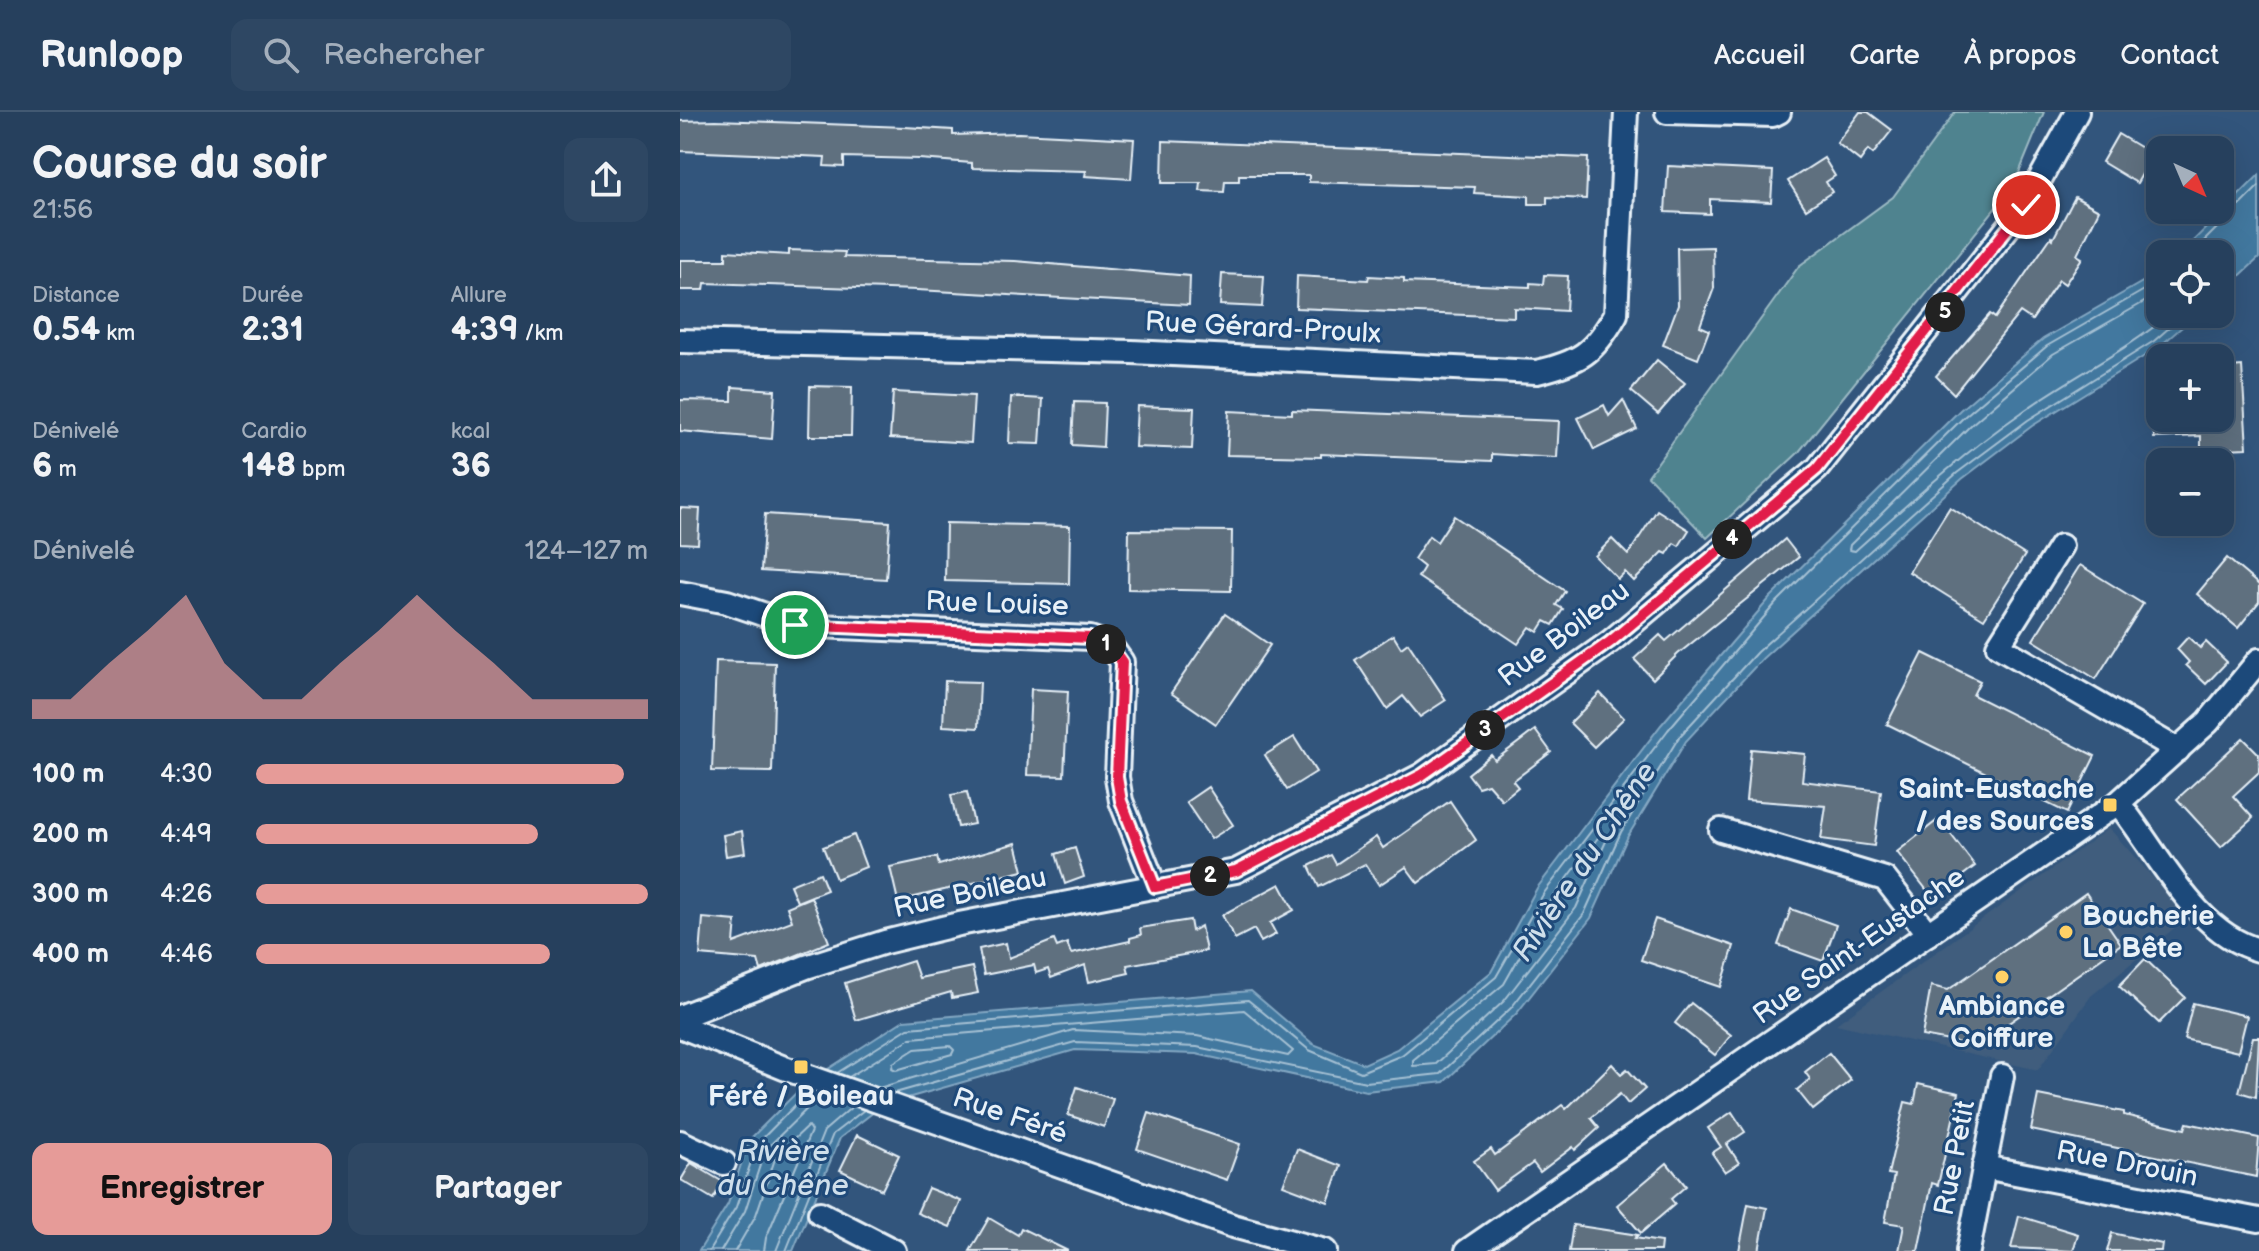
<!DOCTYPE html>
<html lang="fr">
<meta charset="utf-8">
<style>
body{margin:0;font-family:"Balsamiq Sans",sans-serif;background:#2e4763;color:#f1f3f6;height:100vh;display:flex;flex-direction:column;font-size:30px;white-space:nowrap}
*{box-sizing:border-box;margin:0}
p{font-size:26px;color:#a4afbc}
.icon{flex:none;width:44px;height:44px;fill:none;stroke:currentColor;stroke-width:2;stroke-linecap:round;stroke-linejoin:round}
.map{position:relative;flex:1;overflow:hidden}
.side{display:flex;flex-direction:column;background:#26405d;width:680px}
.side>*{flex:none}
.needle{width:52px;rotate:136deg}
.buttons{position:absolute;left:1466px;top:24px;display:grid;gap:16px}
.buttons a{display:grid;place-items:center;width:88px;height:88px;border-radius:16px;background:#26405d;box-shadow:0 8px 32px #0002,0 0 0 2px #425972;font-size:40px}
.pin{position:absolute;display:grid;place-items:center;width:68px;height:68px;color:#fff;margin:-34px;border:4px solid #fff;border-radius:50%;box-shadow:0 2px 8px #0007}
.km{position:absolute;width:40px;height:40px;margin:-20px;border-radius:50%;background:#222;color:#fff;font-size:22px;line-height:40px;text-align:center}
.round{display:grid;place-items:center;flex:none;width:84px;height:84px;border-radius:16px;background:#2e4763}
.head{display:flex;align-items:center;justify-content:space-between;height:136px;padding:0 32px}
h1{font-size:44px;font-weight:700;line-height:60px}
.stats{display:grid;grid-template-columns:repeat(3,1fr);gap:12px;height:136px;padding:8px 32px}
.stats div{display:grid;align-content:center}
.stats b{font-size:34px;font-weight:700}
.stats small{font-size:22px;font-weight:400}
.stats p{font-size:22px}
.chart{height:224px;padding:16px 32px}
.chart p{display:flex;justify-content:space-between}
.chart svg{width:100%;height:144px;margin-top:8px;fill:#e69b98;opacity:.7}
.action{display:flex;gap:16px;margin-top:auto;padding:16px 32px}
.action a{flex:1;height:92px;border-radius:16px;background:#e69b98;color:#111;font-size:32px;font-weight:700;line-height:92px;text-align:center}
.action a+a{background:#2e4763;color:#f1f3f6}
ul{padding:0 32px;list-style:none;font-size:26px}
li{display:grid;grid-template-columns:128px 96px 1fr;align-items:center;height:60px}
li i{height:20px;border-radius:10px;background:#e69b98}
header{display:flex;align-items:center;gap:48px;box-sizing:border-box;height:112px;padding:0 40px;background:#26405d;border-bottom:2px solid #425972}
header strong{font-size:38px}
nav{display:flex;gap:44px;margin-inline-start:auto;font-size:28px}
.search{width:560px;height:72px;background:#2e4763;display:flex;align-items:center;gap:20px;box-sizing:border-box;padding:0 28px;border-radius:16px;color:#a4afbc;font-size:30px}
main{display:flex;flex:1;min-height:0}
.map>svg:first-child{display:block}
</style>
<header>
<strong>Runloop</strong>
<div class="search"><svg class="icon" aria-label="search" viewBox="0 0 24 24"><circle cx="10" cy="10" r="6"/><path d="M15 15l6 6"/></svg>Rechercher</div>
<nav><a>Accueil</a><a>Carte</a><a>À propos</a><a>Contact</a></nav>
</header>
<main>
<section class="side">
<div class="head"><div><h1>Course du soir</h1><p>21:56</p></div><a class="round"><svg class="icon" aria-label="share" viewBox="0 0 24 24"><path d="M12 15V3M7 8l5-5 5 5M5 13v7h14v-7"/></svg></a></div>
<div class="stats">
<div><p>Distance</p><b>0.54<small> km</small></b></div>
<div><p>Durée</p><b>2:31</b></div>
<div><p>Allure</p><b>4:39<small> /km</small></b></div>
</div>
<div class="stats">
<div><p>Dénivelé</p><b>6<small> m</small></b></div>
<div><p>Cardio</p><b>148<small> bpm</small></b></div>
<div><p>kcal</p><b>36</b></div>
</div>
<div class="chart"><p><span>Dénivelé</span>124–127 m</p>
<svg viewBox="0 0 160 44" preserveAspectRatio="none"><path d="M0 44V38L10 38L20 27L30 17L40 6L50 27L60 38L70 38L80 27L90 17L100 6L110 17L120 27L130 38L140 38L150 38L160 38V44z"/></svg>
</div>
<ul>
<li><b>100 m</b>4:30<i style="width:94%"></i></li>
<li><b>200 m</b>4:49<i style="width:72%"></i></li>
<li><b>300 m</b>4:26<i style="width:100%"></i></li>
<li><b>400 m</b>4:46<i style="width:75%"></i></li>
</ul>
<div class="action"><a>Enregistrer</a><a>Partager</a></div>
</section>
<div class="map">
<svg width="1579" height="1139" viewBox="0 0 1579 1139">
<rect width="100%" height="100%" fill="#32557c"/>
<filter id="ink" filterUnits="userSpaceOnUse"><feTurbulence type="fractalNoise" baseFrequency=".0125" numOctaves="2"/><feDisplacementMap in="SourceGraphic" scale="16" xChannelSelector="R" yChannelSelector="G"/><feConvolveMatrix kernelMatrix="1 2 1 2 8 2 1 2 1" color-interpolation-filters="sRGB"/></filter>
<g filter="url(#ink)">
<polygon fill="#3f5d7d" points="1429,716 1508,805 1411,884 1358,958 1156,912"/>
<polygon fill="#50838f" stroke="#9cbac4" stroke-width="2" points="1275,0 1364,0 1334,73 1118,341 1027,426 968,364 1119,154 1213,85"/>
<g fill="#42789f" stroke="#84a8c3" stroke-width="2">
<polygon points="1579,63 1579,146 1540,182 1540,142 1500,142"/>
<polygon points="1480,160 1480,202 1517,202 1479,235 1352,314 1282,367 1083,546 1006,629 948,724 911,806 837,901 764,970 686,979 516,942 395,938 203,993 160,1026 113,1139 19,1139 48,1092 69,1028 125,972 224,908 571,879 633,932 684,952 717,937 811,860 857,776 981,613 1090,486 1280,298 1363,227"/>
</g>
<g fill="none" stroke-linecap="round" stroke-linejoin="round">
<g stroke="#a6c1d4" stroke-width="2">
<polyline points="1511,142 1579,74"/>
<path d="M1480,181L1373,242L1292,312L1170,433L1169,438L1175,439C1229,391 1282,342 1341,301C1389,266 1444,241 1490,202"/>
<polygon points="920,723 925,723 927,727 896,796 824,889 756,952 733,954 733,948 824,872 872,787"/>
<polygon points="270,934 274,938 272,942 216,958 212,956 213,951 235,937"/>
<polyline points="157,961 228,916 568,888 629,938 681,960 722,943 816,865 864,781 988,618 1096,491 1285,304 1367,234 1480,169"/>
<polyline points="169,965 231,926 564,898 613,939 608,944 517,924 393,918 199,976"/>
<polyline points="215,981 395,930 517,935 686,970 760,962 831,896 904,802 941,720 999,625 1077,540 1277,361 1348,308 1474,229 1505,202"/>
<polyline points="29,1139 56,1095 77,1032 129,979"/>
<polyline points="41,1139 65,1099 85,1038 141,983"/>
<polyline points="55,1139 76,1103 96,1044 128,1014 131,1019 86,1126 84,1139"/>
<polyline points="96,1139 144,1019 173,994"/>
<polyline points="106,1139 153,1022 184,998"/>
</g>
</g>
<g fill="#5e707f" stroke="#e8f1f8" stroke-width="2">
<polygon points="1180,0 1188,0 1212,18 1193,42 1188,38 1180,49 1157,31"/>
<polygon points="36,8 225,15 273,18 273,23 339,21 454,27 451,67 405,64 406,59 292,56 292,51 239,47 164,45 164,55 144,54 145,45 0,39 0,9"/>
<polygon points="1438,22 1473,43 1457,71 1422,50"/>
<polygon points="483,29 908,46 906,87 867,85 867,92 849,92 849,84 794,81 795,75 629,70 629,63 559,63 559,69 545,69 544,80 520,79 521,71 482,71"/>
<polygon points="1144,46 1155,64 1146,70 1152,80 1126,97 1108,69"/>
<polygon points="988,54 1093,59 1091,90 1030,87 1030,102 985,100"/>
<polygon points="1395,85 1419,98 1397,143 1402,146 1385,172 1379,168 1352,208 1340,200 1274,282 1256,264 1310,202 1315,206 1371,125 1373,127"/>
<polygon points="1033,135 1034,176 1020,214 1029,218 1018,247 983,233 998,193 997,136"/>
<polygon points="109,138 165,140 164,145 335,149 510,164 509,193 237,178 25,171 24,178 0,178 0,148 46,148 46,139 109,143"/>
<polygon points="542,162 584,164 582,195 540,193"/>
<polygon points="864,163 888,164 886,199 834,196 834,205 616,196 617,164 688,168 689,164 724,166 724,170 850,175 850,171 863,172"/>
<polygon points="977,248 1005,271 978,302 951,279"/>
<polygon points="1562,254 1567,336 1521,338 1521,324 1474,326 1473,306 1540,306 1540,256"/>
<polygon points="130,274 172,275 171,324 129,324"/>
<polygon points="52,275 95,278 92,327 0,319 0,288 52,289"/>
<polygon points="213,280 294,284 291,331 210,326"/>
<polygon points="331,285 363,287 360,332 329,331"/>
<polygon points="943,288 957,317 914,338 898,306 924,293 929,304"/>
<polygon points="394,290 425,291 423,335 392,333"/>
<polygon points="457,294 514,296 512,337 455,335"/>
<polygon points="612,298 879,309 877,346 812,342 812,349 641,342 641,345 547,343 549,299 612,302"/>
<polygon points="1270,395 1345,443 1304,507 1229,460"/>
<polygon points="0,396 20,397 18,432 0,431"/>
<polygon points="977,398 1009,418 999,434 994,431 987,442 983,440 954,469 945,460 938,467 915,444 932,427 948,443"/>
<polygon points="85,402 210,410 206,467 81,459"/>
<polygon points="774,404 885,479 876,493 883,497 873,513 865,509 858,520 850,515 838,532 738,465 744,455 734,447 749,424 757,430"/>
<polygon points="266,411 390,414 389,472 265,469"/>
<polygon points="449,418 552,419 551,479 448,477"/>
<polygon points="1105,427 1119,445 998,542 973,567 954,547 980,523 986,529"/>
<polygon points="1547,446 1579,473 1579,490 1558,516 1517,482"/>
<polygon points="1400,453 1463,492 1416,567 1353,528"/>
<polygon points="545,502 590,533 536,612 491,581"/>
<polygon points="713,523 721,536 728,531 766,588 740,605 723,584 707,597 675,548"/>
<polygon points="1508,525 1520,536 1526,530 1547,550 1526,572 1506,553 1509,550 1497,537"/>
<polygon points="1243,541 1300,569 1293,583 1415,644 1387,701 1207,612"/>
<polygon points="36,549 95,551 92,660 32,659"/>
<polygon points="265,569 300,570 298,616 263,614"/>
<polygon points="351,577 388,579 384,664 347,663"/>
<polygon points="920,581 944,606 914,635 890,611"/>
<polygon points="855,618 871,640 833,669 838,675 822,688 808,672 798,675 788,662 811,643 815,648"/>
<polygon points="614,625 636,660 607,678 585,643"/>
<polygon points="1563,626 1579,642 1579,660 1553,684 1573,706 1541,735 1497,687"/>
<polygon points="1071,637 1125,642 1122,669 1201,679 1194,734 1141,727 1146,694 1066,688"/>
<polygon points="528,675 553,713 531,727 506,690"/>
<polygon points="287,680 294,712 278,715 271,683"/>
<polygon points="770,689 796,728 738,771 726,755 699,773 685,752 639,775 629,754 651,743 656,752 696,725 703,736"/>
<polygon points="1259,707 1295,754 1253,786 1217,740"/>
<polygon points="62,719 65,741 46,744 43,723"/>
<polygon points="174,723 186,755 156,767 143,735"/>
<polygon points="336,731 343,759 218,789 210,755 257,745 259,753"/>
<polygon points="395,736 404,765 385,772 376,742"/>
<polygon points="140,761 147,778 117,790 110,773"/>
<polygon points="600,772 614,798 590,811 596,822 581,830 574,817 555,827 542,803"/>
<polygon points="1406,781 1441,832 1296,934 1242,924 1251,874 1268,878"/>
<polygon points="131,785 149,830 81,858 78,848 20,843 23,806 56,809 54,831 112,809 107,795"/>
<polygon points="1111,797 1156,813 1143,849 1098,833"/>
<polygon points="975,807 1054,834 1041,875 961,848"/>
<polygon points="510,808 512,819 521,814 526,839 447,853 449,861 409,870 405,853 371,866 368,857 356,861 354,853 304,863 299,837 326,831 329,846 374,828 377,835 387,831 391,842 450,829 450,826 461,823 460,816"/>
<polygon points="1465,847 1505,885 1479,911 1439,874"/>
<polygon points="233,849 239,866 292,855 298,881 272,886 271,880 176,908 165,871"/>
<polygon points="1011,891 1051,923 1035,943 995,911"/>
<polygon points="1513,891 1567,904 1558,940 1504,927"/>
<polygon points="1573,925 1579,925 1576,985 1559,980"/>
<polygon points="1149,941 1171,968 1133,998 1117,978 1130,967 1125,960"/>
<polygon points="932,952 941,962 947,957 965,977 948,992 940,982 911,1006 919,1016 895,1038 893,1035 860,1060 853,1051 815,1078 794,1049 811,1037 815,1043 882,993 886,997"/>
<polygon points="1238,972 1279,981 1258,1073 1252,1071 1238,1139 1219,1139 1224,1113 1205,1110 1214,1063 1208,1062 1225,990 1234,992"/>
<polygon points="397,975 433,987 424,1015 388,1003"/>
<polygon points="1358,983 1444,1000 1444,1003 1505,1017 1507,1011 1579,1026 1576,1065 1351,1018"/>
<polygon points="1052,1000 1065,1020 1047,1032 1059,1051 1045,1060 1032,1041 1041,1035 1028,1016"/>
<polygon points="469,1001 560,1032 547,1068 457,1037"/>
<polygon points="177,1023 219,1043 202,1078 160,1058"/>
<polygon points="617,1037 661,1054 648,1090 603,1073"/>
<polygon points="11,1051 43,1070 33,1087 1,1068"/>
<polygon points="987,1051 1006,1074 991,1087 995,1092 961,1121 937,1093"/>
<polygon points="248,1076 281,1089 270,1115 237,1101"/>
<polygon points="1068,1092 1087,1096 1079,1139 1059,1139"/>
<polygon points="1339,1104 1398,1122 1393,1139 1331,1136"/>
<polygon points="309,1106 338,1123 341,1116 388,1139 290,1139"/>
<polygon points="893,1113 958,1123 955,1126 981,1130 980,1139 889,1139"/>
<polygon points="1432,1121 1482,1132 1481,1139 1427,1139"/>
</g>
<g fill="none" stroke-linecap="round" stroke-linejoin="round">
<defs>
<g id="minor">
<polyline points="987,0 1093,3 1099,0"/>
<path d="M0,229L452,240L857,260C900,250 914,241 936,202L946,0"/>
<polyline points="1381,434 1318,534 1498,638"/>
<polyline points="0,481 47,490 115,513 410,526 430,533 442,550 437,665 441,689 475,775"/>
<path d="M1438,691C1478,739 1514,821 1579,838"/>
<polyline points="1041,718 1205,767 1248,822"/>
<polyline points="0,905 126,855 205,830 279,812 556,759 742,663 930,530 1137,357 1346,93 1397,0"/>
<polyline points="0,914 104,956 553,1114 645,1139"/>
<polyline points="0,1030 44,1051"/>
<polyline points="1304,1055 1579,1108"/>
<polyline points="140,1101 214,1139"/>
<polyline points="787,1139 1438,691 1528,610 1579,548"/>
<polyline points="1288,1139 1322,964"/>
</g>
</defs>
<use href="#minor" stroke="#e8f1f8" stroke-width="28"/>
<use href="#minor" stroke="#1f4a7a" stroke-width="22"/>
</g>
</g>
<g fill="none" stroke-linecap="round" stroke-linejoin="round" filter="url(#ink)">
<defs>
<polyline id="route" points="115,513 410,526 430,533 442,550 437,665 441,689 475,775 556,759 742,663 930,530 1137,357 1346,93"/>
</defs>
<use href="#route" stroke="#fff" stroke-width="16"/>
<use href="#route" stroke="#e11d48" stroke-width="10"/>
</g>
<g fill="#ffd166" stroke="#1f4a7a" stroke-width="3">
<rect x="1422" y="685" width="16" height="16" rx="4"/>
<circle cx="1386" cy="820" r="8"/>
<circle cx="1322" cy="865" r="8"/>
<rect x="113" y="947" width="16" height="16" rx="4"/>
</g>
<g text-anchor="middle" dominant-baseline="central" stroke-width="6" stroke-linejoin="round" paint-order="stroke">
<g font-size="28" fill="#e8f1f8" stroke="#1f4a7a">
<text transform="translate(583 216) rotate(3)">Rue Gérard-Proulx</text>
<text transform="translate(317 492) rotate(2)">Rue Louise</text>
<text transform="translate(884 522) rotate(-37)">Rue Boileau</text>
<text transform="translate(290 781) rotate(-12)">Rue Boileau</text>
<text transform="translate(1179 834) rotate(-35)">Rue Saint-Eustache</text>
<text transform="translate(330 1004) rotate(19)">Rue Féré</text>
<text transform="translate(1275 1046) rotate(-79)">Rue Petit</text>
<text transform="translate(1447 1052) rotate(11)">Rue Drouin</text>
</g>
<g font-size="28" font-weight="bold" fill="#e8f1f8" stroke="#1f4a7a">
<text x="1414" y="677" text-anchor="end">Saint-Eustache<tspan x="1414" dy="32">/ des Sources</tspan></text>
<text x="1402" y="804" text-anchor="start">Boucherie<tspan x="1402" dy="32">La Bête</tspan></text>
<text x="1322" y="894">Ambiance<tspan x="1322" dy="32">Coiffure</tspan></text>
<text x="121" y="984">Féré / Boileau</text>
</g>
<g font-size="30" font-style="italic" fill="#cfdfeb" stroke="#1f4a7a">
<text transform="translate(905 750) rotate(-56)">Rivière du Chêne</text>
<text x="103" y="1040">Rivière<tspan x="103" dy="34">du Chêne</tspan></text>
</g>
</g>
</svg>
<div class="buttons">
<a><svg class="needle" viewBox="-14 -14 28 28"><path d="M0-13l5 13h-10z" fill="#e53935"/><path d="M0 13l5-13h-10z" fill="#a4afbc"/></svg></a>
<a><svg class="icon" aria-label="locate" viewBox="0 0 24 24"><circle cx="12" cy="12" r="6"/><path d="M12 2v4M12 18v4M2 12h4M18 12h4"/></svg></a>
<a>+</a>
<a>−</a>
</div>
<div class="pin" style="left:115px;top:513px;background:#1e9e55"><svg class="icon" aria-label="arrive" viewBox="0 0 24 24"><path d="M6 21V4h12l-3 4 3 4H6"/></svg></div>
<div class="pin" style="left:1346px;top:93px;background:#d93025"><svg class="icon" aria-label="check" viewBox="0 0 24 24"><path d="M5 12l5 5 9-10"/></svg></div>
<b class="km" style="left:426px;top:532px">1</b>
<b class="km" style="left:530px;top:764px">2</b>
<b class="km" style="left:805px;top:618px">3</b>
<b class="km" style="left:1052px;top:427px">4</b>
<b class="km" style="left:1265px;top:200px">5</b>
</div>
</main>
